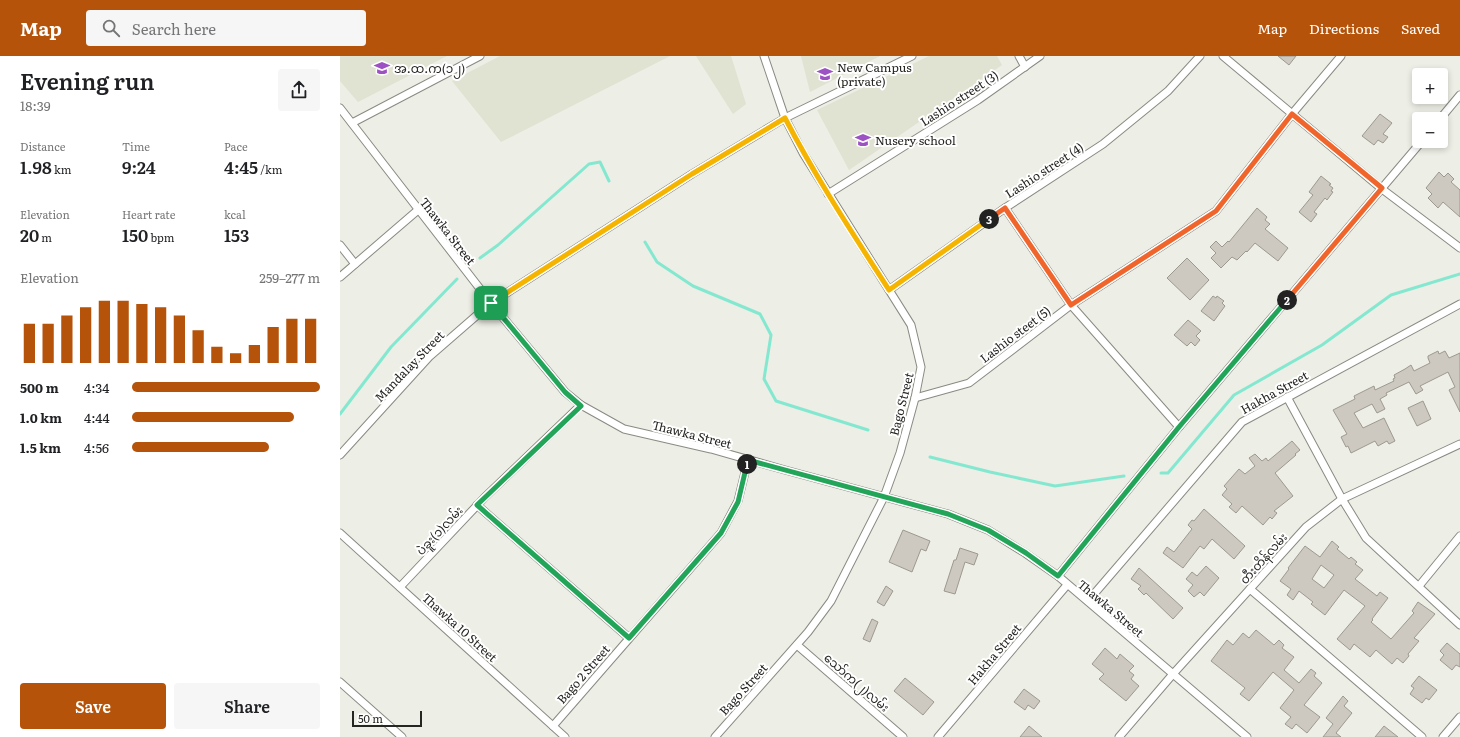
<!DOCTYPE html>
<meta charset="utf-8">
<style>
body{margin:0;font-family:Literata,"Noto Sans Myanmar",serif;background:#f6f6f6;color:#202124;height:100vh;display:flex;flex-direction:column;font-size:15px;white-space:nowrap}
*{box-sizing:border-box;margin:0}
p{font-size:13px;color:#757577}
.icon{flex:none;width:22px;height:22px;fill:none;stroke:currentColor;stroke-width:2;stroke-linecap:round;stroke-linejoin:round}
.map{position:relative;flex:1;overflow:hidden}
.side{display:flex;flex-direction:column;background:#fff;width:340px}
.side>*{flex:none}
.buttons{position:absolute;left:1072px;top:12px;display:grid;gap:8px}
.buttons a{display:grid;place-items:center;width:36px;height:36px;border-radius:4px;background:#fff;box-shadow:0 2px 6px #0003;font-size:20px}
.scale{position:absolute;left:12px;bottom:10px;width:70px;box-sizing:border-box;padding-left:4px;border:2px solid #252522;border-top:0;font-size:11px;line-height:14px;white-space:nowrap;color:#252522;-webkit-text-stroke:3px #fff;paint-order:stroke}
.pin{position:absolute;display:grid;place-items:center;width:34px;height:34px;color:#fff;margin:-17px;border-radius:8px;box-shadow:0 2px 6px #0006}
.km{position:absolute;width:20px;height:20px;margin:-10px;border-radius:50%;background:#222;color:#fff;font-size:11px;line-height:20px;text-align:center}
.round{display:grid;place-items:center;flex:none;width:42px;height:42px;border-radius:4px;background:#f6f6f6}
.summary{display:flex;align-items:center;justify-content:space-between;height:68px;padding:0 20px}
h1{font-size:22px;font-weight:600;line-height:30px}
.metrics{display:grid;grid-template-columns:repeat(3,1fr);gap:6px;height:68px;padding:4px 20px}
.metrics div{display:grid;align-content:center}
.metrics b{font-size:17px;font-weight:600}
.metrics small{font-size:11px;font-weight:400}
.metrics p{font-size:11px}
.chart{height:112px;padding:8px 20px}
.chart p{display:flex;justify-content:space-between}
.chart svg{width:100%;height:72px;margin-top:4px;stroke:#b45309;stroke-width:6}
.primary-button{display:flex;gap:8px;margin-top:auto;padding:8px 20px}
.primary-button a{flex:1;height:46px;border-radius:4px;background:#b45309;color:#fff;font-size:16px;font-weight:600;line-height:46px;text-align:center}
.primary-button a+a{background:#f6f6f6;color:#202124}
ul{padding:0 20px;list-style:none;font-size:13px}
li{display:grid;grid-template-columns:64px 48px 1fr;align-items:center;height:30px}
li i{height:10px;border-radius:5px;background:#b45309}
header{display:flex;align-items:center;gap:24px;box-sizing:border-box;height:56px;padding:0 20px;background:#b45309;color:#fff}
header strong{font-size:19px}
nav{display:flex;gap:22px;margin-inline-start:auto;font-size:14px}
.search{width:280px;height:36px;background:#f6f6f6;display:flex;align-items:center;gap:10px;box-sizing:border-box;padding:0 14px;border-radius:4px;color:#757577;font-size:15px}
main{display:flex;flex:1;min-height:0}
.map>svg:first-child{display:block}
</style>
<header>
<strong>Map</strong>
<div class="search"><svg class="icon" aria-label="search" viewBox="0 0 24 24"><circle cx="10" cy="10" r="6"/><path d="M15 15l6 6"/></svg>Search here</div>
<nav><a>Map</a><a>Directions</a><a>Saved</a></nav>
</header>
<main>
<section class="side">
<div class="summary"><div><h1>Evening run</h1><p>18:39</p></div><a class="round"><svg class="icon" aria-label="share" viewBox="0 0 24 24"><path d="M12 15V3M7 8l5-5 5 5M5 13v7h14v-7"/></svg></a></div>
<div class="metrics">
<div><p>Distance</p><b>1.98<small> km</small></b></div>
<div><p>Time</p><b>9:24</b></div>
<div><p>Pace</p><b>4:45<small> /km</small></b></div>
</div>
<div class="metrics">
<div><p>Elevation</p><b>20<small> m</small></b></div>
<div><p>Heart rate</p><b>150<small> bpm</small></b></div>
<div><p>kcal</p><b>153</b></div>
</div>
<div class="chart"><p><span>Elevation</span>259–277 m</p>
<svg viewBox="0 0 160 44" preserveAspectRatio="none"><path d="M5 44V20M15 44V20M25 44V15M35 44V10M45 44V6M55 44V6M65 44V8M75 44V10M85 44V15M95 44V24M105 44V34M115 44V38M125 44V33M135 44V22M145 44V17M155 44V17"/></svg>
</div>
<ul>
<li><b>500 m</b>4:34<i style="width:100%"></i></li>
<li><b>1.0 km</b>4:44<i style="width:86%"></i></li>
<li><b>1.5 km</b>4:56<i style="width:73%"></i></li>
</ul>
<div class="primary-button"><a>Save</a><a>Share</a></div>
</section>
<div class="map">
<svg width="1120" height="681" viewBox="0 0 1120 681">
<rect width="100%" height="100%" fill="#edeee5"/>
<g fill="#e0e2d2">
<polygon points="0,0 107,0 18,46 0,25"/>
<polygon points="160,0 330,0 161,86 112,25"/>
<polygon points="356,0 391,0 406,48 393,58"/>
<polygon points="461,0 540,0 470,36"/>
<polygon points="589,0 657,0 662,9 509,114 477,54"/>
</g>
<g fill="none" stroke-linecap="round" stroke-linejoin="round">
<g stroke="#84e8d1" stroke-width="3">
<polyline points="305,186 317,206 353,230 420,258 431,279 424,323 436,345 528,374"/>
<polyline points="140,202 158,189 249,108 260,106 269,125"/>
<polyline points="0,358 51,291 117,223"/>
<polyline points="590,401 650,416 715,430 784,420"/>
<polyline points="821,417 828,417 894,339 982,289 1051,239 1120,218"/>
</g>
</g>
<g fill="#cdc9c1" stroke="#9d9991" fill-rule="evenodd">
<polygon points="938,0 956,0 949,9"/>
<polygon points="1040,58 1052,67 1043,78 1048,81 1043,87 1038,84 1034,89 1022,80"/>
<polygon points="1099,116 1104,121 1108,117 1114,123 1111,126 1120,134 1120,161 1103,146 1098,152 1088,142 1092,138 1086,132"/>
<polygon points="981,120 991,128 989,129 993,132 991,135 993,136 987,144 985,142 974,156 977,158 971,166 959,156 973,139 969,136"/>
<polygon points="917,152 927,161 925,164 930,168 925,173 948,192 938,205 915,187 907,196 906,195 897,204 892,201 881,212 871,202 876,197 870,191 876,185 882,191 888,185 889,186"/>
<polygon points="847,202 869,224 850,244 827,222"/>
<polygon points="873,240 876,242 877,240 884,245 882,247 885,250 874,265 861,255"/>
<polygon points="848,264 861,275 856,280 860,284 855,290 851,286 847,290 834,279"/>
<polygon points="1098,295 1099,298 1105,295 1109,302 1120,297 1120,356 1109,334 1115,331 1108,316 1080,330 1083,334 1076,338 1069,326 1046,337 1047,339 1040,343 1045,353 1037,357 1032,348 1014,357 1023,372 1044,362 1055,385 1049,388 1047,385 1038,390 1035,385 1011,397 1008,390 1006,391 1001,381 1007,378 993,354 1015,343 1014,340 1034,330 1035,334 1054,325 1053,323 1055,322 1054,319 1065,313 1071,309 1074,315 1090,307 1088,302 1088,300"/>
<polygon points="1083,345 1091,363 1077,370 1068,352"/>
<polygon points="952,385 960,394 955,398 956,399 935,417 953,440 934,455 937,457 932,463 930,461 923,469 902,450 896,457 889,451 892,448 882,439 887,433 884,430 899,413 905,418 915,410 909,402 915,398 922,405 926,402 928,405"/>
<polygon points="864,453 905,490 894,503 872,483 864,493 860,490 843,512 823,497 827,491 834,496 852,473 848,469 852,464 854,465"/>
<polygon points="563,474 590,485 586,495 581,493 572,516 549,506"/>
<path d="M992,485L999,491L997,493L1009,503L1011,501L1017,506L1015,508L1023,514L1015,523L1037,540L1040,536L1048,542L1032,563L1033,564L1031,566L1051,583L1074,557L1072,555L1078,546L1095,558L1074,582L1079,585L1068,598L1069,600L1063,607L1057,602L1052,608L1036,594L1030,601L1014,588L1010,594L997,583L1025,550L1004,534L985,559L971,548L973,546L959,535L953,544L947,539L951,533L940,525L949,513L948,512L965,490L980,501ZM981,509L994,519L984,532L972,523Z"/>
<polygon points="620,492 638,498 634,509 625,506 615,538 604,535 614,504 616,504"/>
<polygon points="866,510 879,522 864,540 860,536 854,541 848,535 853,529 846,523 852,516 857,520"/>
<polygon points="799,512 843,552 833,563 806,537 804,539 798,533 801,530 791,523"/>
<polygon points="546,530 553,535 544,550 537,546"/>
<polygon points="532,563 538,566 530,586 523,583"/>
<polygon points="916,574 934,589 939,584 944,589 942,592 954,601 944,614 959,627 971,613 976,617 974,620 982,627 964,649 980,661 967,677 956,668 952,673 945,668 951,661 940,652 954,634 933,616 909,645 900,638 905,632 871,605 887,584 893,589 903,577 909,582"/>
<polygon points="1107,587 1120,598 1120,611 1116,609 1112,614 1100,604 1104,599 1100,595"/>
<polygon points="765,592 777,603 780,598 794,610 789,615 794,619 791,623 799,630 786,645 759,623 764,618 752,608"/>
<polygon points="1079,620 1097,634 1089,644 1086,642 1082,647 1070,638 1074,632 1071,630"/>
<polygon points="565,622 594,646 583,659 554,635"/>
<polygon points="684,633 700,645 694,653 688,649 685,654 674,646"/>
<polygon points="1003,640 1008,645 1004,650 1012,657 996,677 1001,681 983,681 993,668 986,662"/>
<polygon points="689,670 702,681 680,681"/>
<polygon points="1044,670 1058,681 1035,681"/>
</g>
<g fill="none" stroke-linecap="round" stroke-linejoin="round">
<defs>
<g id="street">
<polyline points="679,0 685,11"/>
<polyline points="883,0 1042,133 1120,192"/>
<polyline points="0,52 151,247 225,336 241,349 284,373 371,393 445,414 608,458 648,474 685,497 718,520 907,681"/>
<polyline points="1100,63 1120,39"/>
<polyline points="12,67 140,0"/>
<polyline points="488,138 638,44 700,0"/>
<polyline points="665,152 731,249 839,371"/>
<polyline points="0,189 15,208"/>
<polyline points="0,221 78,154"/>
<polyline points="549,234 665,152 763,88 828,35 860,0"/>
<polyline points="947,341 1002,443 1026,482 1120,569"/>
<polyline points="575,342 629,327 731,249 876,155 952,58 1001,0"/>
<polyline points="0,399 90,300 151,247 352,118 445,62 572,0"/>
<polyline points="137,449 289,582"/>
<polyline points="0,477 225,681"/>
<polyline points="718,520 839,371 1082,85"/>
<polyline points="1079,530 1120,480"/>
<polyline points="60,531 145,441 241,349"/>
<polyline points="910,533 1082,681"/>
<polyline points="748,545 902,366 1120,248"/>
<polyline points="457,589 563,681"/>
<polyline points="0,626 62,681"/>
<polyline points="213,670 381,477 398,445 408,404"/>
<polyline points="375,681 468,576 491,545 544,441 560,397 575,342 581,311 571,269 463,97 445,62 424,0"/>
<polyline points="598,681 727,529"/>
<polyline points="779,681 833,618 966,471 1002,443 1120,388"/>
<polyline points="1103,681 1120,661"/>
</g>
</defs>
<use href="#street" stroke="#898a82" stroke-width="9"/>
<use href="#street" stroke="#fff" stroke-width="7"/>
</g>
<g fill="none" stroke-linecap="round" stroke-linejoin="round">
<defs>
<polyline id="split-1" points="151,247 225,336 241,350 137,449 289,582 381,477 398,446 407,408"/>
<polyline id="split-2" points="407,408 408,404 608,458 648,474 686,497 718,520 839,371 947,244"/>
<polyline id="split-3" points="649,163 665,152 731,249 876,155 952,58 1042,132 947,244"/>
<path id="split-4" d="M151,247L352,118L445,62C476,122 513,178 549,234L649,163"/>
</defs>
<use href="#split-1" stroke="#fff" stroke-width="8"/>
<use href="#split-2" stroke="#fff" stroke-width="8"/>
<use href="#split-3" stroke="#fff" stroke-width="8"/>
<use href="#split-4" stroke="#fff" stroke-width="8"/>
<use href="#split-1" stroke="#22a559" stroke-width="5"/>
<use href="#split-2" stroke="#22a559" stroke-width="5"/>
<use href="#split-3" stroke="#f0652b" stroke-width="5"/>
<use href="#split-4" stroke="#f5b400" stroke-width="5"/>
</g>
<defs>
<symbol id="school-bare" viewBox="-9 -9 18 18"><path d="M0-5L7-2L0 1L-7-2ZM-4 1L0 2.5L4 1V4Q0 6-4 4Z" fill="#9d52c4" stroke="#fff" stroke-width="2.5" paint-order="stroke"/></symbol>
</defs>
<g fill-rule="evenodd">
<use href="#school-bare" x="31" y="1" width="22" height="22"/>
<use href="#school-bare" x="474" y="7" width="22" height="22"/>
<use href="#school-bare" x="512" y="73" width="22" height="22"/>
</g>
<g text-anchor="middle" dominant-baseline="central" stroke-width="4" stroke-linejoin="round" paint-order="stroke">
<g font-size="12" fill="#252522" stroke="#fff" text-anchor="start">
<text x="497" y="11">New Campus<tspan x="497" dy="14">(private)</tspan></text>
<text x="54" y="12">အ.ထ.က(၁၂)</text>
<text x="535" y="84">Nusery school</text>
</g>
<g font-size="12" fill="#252522" stroke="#fff">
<text transform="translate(619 42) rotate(-33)">Lashio street (3)</text>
<text transform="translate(704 114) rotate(-33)">Lashio street (4)</text>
<text transform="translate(108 175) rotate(52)">Thawka Street</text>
<text transform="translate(675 278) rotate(-37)">Lashio steet (5)</text>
<text transform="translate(69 310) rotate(-46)">Mandalay Street</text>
<text transform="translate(934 336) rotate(-29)">Hakha Street</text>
<text transform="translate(561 348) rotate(-76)">Bago Street</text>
<text transform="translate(352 378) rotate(14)">Thawka Street</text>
<text transform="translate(99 474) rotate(-47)">ပဲခူး(၁)လမ်း</text>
<text transform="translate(923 502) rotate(-48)">တီးတိန်လမ်း</text>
<text transform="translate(771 552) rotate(40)">Thawka Street</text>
<text transform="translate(120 571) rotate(42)">Thawka 10 Street</text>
<text transform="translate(654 598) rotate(-50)">Hakha Street</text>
<text transform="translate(243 618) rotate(-49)">Bago 2 Street</text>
<text transform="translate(517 626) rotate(41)">သော်က(၂)လမ်း</text>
<text transform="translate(403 633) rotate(-48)">Bago Street</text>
</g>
</g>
</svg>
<div class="buttons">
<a>+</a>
<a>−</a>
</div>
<div class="scale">50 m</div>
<div class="pin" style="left:151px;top:247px;background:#1e9e55"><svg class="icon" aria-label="arrive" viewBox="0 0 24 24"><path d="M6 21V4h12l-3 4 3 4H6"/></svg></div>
<b class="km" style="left:407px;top:408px">1</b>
<b class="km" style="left:947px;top:244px">2</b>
<b class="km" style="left:649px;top:163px">3</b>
</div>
</main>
